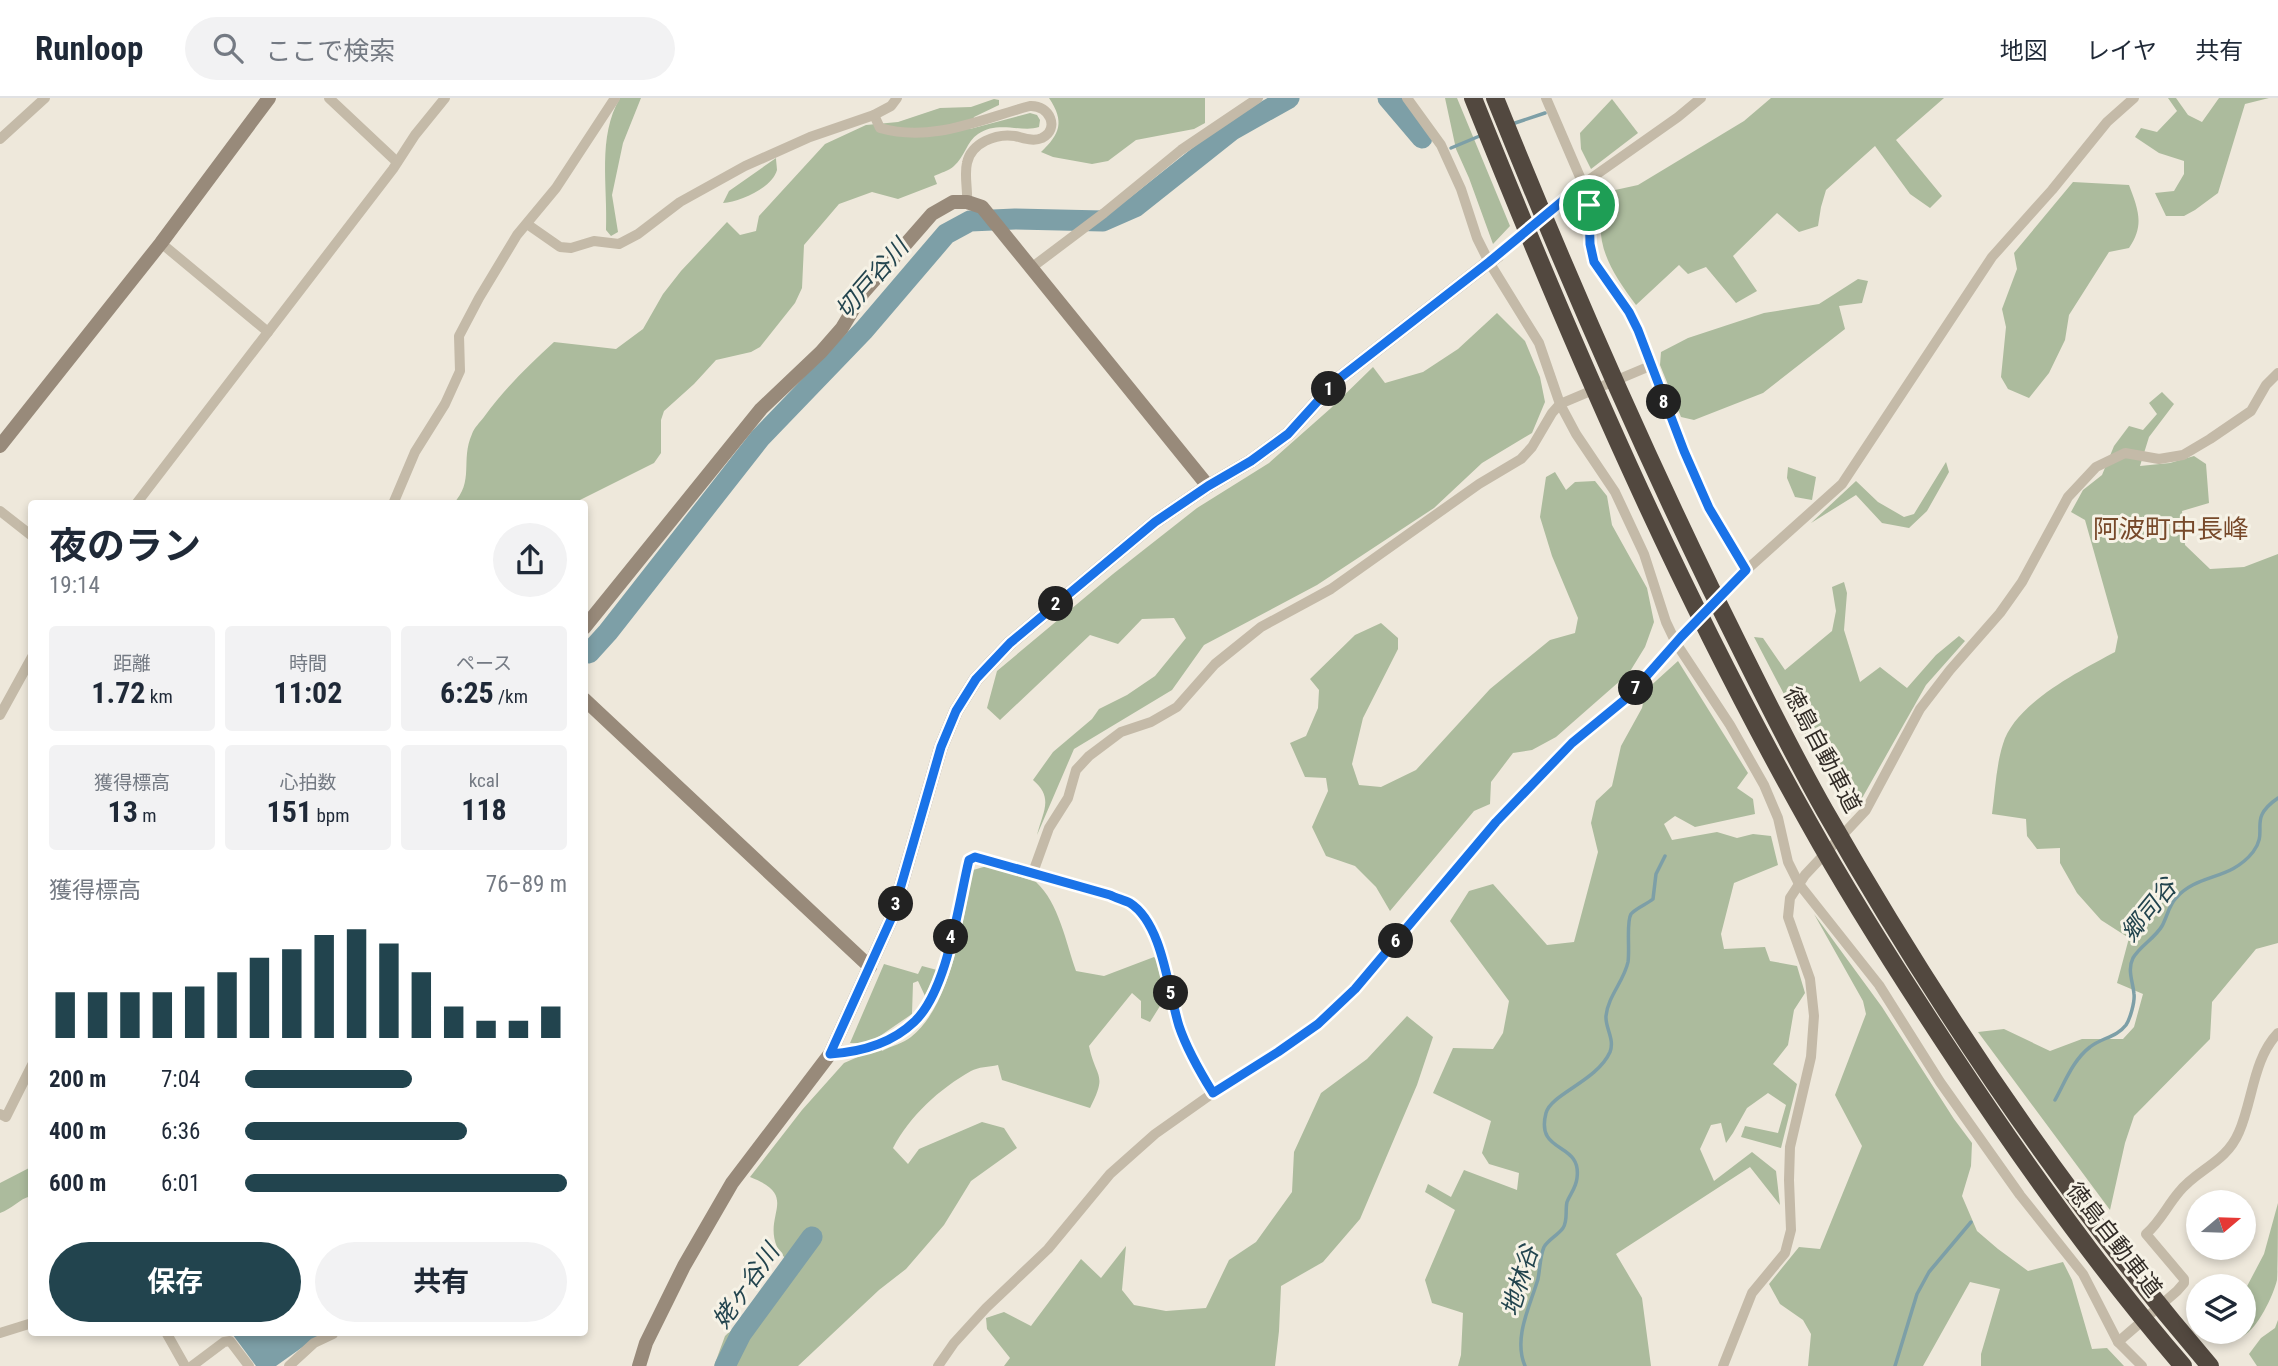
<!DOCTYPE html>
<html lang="ja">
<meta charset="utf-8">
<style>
body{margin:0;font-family:"Roboto Condensed","Noto Sans JP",sans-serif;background:#f2f2f3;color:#1f2937;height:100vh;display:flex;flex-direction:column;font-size:26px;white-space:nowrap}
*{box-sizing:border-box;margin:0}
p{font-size:23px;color:#747a83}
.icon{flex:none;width:38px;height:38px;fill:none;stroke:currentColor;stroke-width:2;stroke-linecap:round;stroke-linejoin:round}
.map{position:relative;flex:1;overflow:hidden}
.side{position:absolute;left:28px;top:402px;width:560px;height:836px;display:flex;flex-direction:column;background:#fff;border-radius:7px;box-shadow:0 4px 10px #0003}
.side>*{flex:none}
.needle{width:46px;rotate:71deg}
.controls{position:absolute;left:2186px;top:1092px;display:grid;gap:14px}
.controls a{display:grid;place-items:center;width:70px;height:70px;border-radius:50%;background:#fff;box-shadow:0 4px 10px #0003;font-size:35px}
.pin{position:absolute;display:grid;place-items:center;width:60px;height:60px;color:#fff;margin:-30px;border:4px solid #fff;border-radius:50%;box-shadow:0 2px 7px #0007}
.km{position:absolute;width:35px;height:35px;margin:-18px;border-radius:50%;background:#222;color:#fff;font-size:19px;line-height:35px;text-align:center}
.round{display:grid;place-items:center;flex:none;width:74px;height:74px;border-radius:37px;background:#f2f2f3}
.headline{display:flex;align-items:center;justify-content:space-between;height:119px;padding:0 21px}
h1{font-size:38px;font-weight:700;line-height:52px}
.metrics{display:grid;grid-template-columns:repeat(3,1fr);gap:10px;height:119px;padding:7px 21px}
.metrics div{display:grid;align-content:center;border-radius:7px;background:#f2f2f3;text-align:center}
.metrics b{font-size:30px;font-weight:700}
.metrics small{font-size:19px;font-weight:400}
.metrics p{font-size:19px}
.chart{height:196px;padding:14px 21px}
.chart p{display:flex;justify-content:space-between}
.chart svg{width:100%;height:126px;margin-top:7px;stroke:#22444e;stroke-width:6}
.cta{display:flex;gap:14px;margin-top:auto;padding:14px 21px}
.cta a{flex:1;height:80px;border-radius:42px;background:#22444e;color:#fff;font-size:28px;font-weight:700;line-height:80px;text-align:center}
.cta a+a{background:#f2f2f3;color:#1f2937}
ul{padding:0 21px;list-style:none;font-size:23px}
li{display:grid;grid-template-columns:112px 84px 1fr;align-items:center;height:52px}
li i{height:18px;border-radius:9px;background:#22444e}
header{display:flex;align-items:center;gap:42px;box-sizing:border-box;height:98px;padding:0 35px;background:#fff;border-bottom:2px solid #e0e1e3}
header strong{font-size:33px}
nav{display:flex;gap:38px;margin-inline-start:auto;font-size:24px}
.search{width:490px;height:63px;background:#f2f2f3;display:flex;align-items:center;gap:18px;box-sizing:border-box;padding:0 24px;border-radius:38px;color:#747a83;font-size:26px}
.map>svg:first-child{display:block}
</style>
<header>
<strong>Runloop</strong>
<div class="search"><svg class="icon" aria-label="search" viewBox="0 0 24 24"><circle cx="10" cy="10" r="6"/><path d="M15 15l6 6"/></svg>ここで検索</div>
<nav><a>地図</a><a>レイヤ</a><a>共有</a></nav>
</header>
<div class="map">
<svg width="2278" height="1268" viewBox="0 0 2278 1268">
<rect width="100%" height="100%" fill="#eee8db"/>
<g fill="#acbb9d">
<path d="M620,0H641L623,45L612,97L618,134L611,138L606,132C608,88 597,39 620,0Z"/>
<path d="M1049,0H1205V25L1194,31L1136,42L1108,63L1092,66L1053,59L1041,54C1060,36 1065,24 1049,0Z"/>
<polygon points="1445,0 1457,0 1510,128 1493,146 1469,80 1456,51"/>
<path d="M1771,0H1944L1896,42L1942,98L1930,110L1910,96L1875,48L1826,92L1821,109L1818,128L1799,134L1777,115L1733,158L1757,193L1736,205L1706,169L1688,176L1679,167L1636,207C1608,169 1591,142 1606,94L1638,87L1744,23Z"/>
<polygon points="2168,0 2176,0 2188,17 2202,24 2219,0 2269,0 2245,6 2218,95 2195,112 2184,118 2166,118 2155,95 2174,93 2184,76 2184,63 2159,55 2135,39 2141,30 2157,34 2177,13"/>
<path d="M994,1L999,2V7L974,19L970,31L1030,15L1037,17L1040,22L1039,29C1022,35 998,22 978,36C967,43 964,60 954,68C949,73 940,75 934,78L937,86L898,101L872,94L839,106L804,147L802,190L795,205L760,249L751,254L716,262L694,286L664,313L661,322V355L654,365L572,406H453C475,383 460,363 472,336C474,330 480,324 484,319C505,290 528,268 554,244L616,251L643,231L663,196L681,173L727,124L740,137L756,133L759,118L825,46L866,27L898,24L940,10L971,9Z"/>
<polygon points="1612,1 1638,35 1591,71 1581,51 1580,35"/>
<path d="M776,60C776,62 777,70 777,72C772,90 740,104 723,105L729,93Z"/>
<path d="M2073,84L2129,87C2138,111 2145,127 2129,150L2109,154L2069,217L2065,242L2049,275L2029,300L2008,291L2001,279L2006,229L2002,211L2017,171L2014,155Z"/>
<polygon points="1858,181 1868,183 1862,205 1839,208 1845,231 1763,295 1694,322 1681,319 1660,267 1661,254 1688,240 1764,215 1819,206"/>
<path d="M1497,215L1525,243L1540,279L1545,304L1532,335L1482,365L1434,410L1317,487L1204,547L1172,592L1074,651L1037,737C1043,713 1054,700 1033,682L1053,654L1092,621L1099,611L1127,597L1155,578L1186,540L1174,520L1142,521L1118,546L1090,537L1000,622L987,610L997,573L1113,476L1197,410L1269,365L1331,310L1373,269L1385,285L1423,274L1458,251Z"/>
<path d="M2162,294L2174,306L2149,339L2140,368L2170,365L2194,358L2206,366L2209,405L2182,413L2185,447L2210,471L2244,469L2278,456V845L2256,851L2212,904L2210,941L2134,1018L2125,1045L2110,1112L1978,934L2004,931L2050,953L2082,941H2123L2134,929L2143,896L2117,885L2129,840L2101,822L2077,795L2060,765V750L2037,751L2027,738L2026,721L1992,716C1995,694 1996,668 2003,646C2015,605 2080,573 2115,554L2118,539L2085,422L2071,414L2083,392L2102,377L2114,348L2129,328L2143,332L2157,316L2149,305Z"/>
<polygon points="1946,364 1949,374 1927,413 1909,430 1882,425 1856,397 1811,425 1856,383 1878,404 1904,419 1914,416"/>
<polygon points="1788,369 1816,379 1812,402 1795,399 1787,380"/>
<polygon points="1555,374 1566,392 1575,384 1595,383 1607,398 1612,427 1647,490 1654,524 1645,549 1629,575 1556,639 1532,652 1513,655 1491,684 1490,706 1474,713 1390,813 1376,789 1355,768 1326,758 1312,729 1328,693 1326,680 1305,679 1290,645 1306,638 1318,610 1319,592 1310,581 1355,537 1381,525 1398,540 1398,551 1363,620 1352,666 1359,687 1381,689 1416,672 1490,591 1550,542 1575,535 1578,520 1552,458 1540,419 1546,379"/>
<polygon points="1844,484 1847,495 1844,532 1860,584 1880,569 1907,590 1936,557 1959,538 1965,543 1926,587 1861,702 1832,688 1754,539 1763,540 1785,572 1832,533 1836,513 1832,489"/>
<polygon points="1678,563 1748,675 1737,690 1753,701 1755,716 1695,729 1675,718 1664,726 1672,742 1717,734 1737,740 1753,736 1771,738 1778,767 1734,785 1721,836 1724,851 1765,849 1770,863 1797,868 1805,895 1794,912 1788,947 1773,966 1797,986 1781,1050 1741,1039 1745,1028 1778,1035 1786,1007 1768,995 1747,1010 1733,1035 1726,1045 1721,1025 1711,1027 1700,1051 1714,1083 1752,1054 1776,1073 1780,1107 1750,1069 1616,1156 1642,1200 1651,1268 1458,1268 1461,1257 1463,1215 1432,1205 1425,1182 1455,1112 1425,1094 1428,1086 1451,1099 1464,1072 1517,1092 1519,1075 1489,1066 1482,1055 1491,1023 1433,995 1453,950 1493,951 1503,935 1509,903 1450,823 1469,793 1493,786 1547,847 1574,844 1598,754 1591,725 1596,703 1612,688 1621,648 1642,610 1646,592"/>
<path d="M987,768L1036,784C1059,805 1066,845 1076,873L1104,878L1154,859L1156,861L1167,905L1160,908L1150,924L1141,920V903L1132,895L1089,948C1096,981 1108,975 1090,1010L1002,982L998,967C989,969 978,969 971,973C939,991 910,1018 893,1050L908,1066L919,1051L982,1024L1004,1030L1017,1050L971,1083L944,1127L906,1171L879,1192L798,1268H714L725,1238L796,1171C790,1165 781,1157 777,1149C763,1116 800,1098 750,1079L802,1012L844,965L867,955L863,945H850L884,866L918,876L922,868L937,872L925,898L918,883L913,885L912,916L877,940L882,953C891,948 904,945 911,939C952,907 963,820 973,772Z"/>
<polygon points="1814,816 1882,909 1954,1021 1972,1045 1971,1068 1962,1098 1977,1133 1998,1151 2028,1173 2063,1164 2072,1182 2092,1251 2107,1250 2124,1268 1981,1268 1981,1256 2000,1191 1970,1184 1923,1268 1808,1268 1811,1236 1803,1222 1780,1206 1769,1186 1799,1149 1820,1151 1862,1048 1835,997 1866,916 1863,903"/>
<polygon points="1407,918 1433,939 1417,987 1360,1121 1323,1164 1281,1188 1279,1233 1275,1268 1004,1268 1010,1260 987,1231 986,1220 1004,1214 1031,1228 1081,1161 1101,1180 1126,1148 1122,1192 1134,1207 1166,1213 1206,1210 1229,1162 1256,1144 1292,1094 1294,1054 1321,995 1367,961"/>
<path d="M31,1069V1098C19,1101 12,1111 0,1115V1085Z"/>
<path d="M2278,1105C2278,1124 2278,1166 2277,1182C2273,1198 2258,1230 2243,1238C2236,1241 2228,1239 2222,1236L2223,1234H2244V1194L2264,1156Z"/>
<polygon points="2278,1222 2278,1268 2257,1268 2249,1256 2261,1240 2275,1230"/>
</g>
<polygon fill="#7d9fa7" points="235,1236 321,1236 276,1268 256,1268 233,1237"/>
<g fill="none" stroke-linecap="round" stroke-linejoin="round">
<g stroke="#7d9fa7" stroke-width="3.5">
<polyline points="1512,26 1545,15"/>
<polyline points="1451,50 1482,37"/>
<path d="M2055,1002C2065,984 2073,962 2090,949C2101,940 2117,939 2126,927C2130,921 2135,904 2134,896C2133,884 2127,872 2133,860C2140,848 2155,840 2162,828C2167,819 2169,807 2176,800C2198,775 2230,783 2253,754C2270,732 2246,722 2278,700"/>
<path d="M1525,1268C1513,1240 1530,1208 1538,1181C1540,1171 1540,1158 1544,1149C1548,1142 1558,1137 1563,1130C1568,1123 1565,1113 1567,1104C1570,1096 1576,1090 1577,1080C1582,1043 1535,1057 1546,1015C1551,996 1597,983 1610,954C1615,941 1605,930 1606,918C1608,898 1624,883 1628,864C1630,851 1626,824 1631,816C1636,810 1647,806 1653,801L1656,776L1665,758"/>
<polyline points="1895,1268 1917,1196 1929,1174 1971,1124"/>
</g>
<g stroke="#7d9fa7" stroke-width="21">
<polyline points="1388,0 1422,40"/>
<polyline points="589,555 608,534 760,340 864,232 946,136 970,123 1015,121 1103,123 1135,109 1232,32 1289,0"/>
<polyline points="725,1268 741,1236 812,1139"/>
</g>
<g stroke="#c4baa8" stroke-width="10">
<polyline points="329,0 397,64"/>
<polyline points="1407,0 1441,47 1461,91 1477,140 1489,164 1539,245 1560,306 1576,336 1615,394 1644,456 1666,524 1676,545 1730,627 1764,687 1778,720 1788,764 1799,786 1879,887 1940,984 2020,1097 2083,1176 2118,1244 2142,1268"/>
<polyline points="1546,0 1583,86 1589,107 1590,146 1594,164 1629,214 1638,232 1684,353 1709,410 1747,472"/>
<path d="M874,17L880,30C933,45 980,21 1030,8C1050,7 1060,31 1042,40C1033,44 1024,40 1015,38C996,35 971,45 967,65C964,77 968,92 967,104"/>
<polyline points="0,41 45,0"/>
<polyline points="527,126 560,149 571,150 594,143 619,146 638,136 680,104 745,68 810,39 874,17 891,8 897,0"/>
<polyline points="161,145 268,234"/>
<polyline points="1498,157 1583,86 1678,19 1701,0"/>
<polyline points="1031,170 1104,115 1181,52 1258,0"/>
<polyline points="136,406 393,71 415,37 445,0"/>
<polyline points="393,406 415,354 445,306 460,273 459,238 479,200 517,137 556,90 615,0"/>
<polyline points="0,413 32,438"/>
<polyline points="0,617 32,559"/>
<polyline points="1032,777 1049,730 1068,700 1076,672 1089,658 1121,634 1151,624 1177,609 1215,566 1261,529 1331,491 1479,386 1521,361 1532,349 1552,315 1560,306 1650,268"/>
<path d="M830,956C860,954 892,945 914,924C948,892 958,806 969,762L975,759L1110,797C1116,800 1124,802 1130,805C1163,826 1168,893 1179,928C1187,952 1200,974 1213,995"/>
<polyline points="0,1016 6,1019 32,967"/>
<polyline points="0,1235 32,1225"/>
<polyline points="167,1236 185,1268"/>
<path d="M2118,1244L2177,1193L2184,1185V1181L2146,1136C2160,1124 2167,1108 2179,1094C2197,1071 2226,1065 2239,1034C2253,1002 2253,961 2278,935"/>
<polyline points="192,1268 224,1244 230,1243 249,1268"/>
<polyline points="289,1268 314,1245 333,1236"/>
<polyline points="938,1268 954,1245 986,1210 1048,1151 1110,1076 1155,1036 1213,995 1318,926 1355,891 1496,724 1572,645 1628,599 1681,539 1733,484 1842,386 1992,159 2052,92 2107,24 2134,0"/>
<polyline points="1723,1268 1752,1195 1785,1155 1791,1132 1789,1082 1790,1049 1811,959 1814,918 1810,881 1788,819 1790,800 1805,777 1866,712 1920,611 1950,572 2000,515 2022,484 2068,399 2096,369 2125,355 2159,361 2183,357 2210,341 2251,313 2266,287 2278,275"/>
</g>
<g stroke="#988a7a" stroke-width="14">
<polyline points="0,348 161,145 269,0"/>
<polyline points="584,530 761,311 821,254 842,230 863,195 932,116 953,104 967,104 982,109 1208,388"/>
<polyline points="584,601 870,869"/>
<polyline points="639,1268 646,1245 684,1168 732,1085 830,956 892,819 941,649 956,613 976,581 1010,545 1155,424 1208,388 1251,363 1288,336 1336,283 1498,157"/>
</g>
<g stroke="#52483f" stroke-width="18">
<path d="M1473,0C1572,247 1678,493 1809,725C1854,806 1905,885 1956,962C2026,1068 2100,1172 2183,1268"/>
<path d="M1495,0C1562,166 1633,330 1711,491C1748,565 1784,641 1825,713C1937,909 2063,1097 2210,1268"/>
</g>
</g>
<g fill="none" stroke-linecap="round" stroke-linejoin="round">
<defs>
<path id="route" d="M1583,86L1589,107L1590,146L1594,164L1629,214L1638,232L1684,353L1709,410L1746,472L1681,539L1628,599L1572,645L1496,724L1355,891L1318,926L1278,954L1213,995C1200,974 1187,952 1179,928C1168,893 1163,826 1130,805C1124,802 1116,800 1110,797L975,759L969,762C958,807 948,892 914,924C892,945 860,954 830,956L892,819L941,649L956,613L976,581L1010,545L1155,424L1208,388L1251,363L1288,336L1336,283L1489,164Z"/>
</defs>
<use href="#route" stroke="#fff" stroke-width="14"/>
<use href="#route" stroke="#1a73e8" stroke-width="9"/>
</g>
<g text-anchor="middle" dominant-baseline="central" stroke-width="6" stroke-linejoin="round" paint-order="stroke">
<g font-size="23" fill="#322c27" stroke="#f6f2e6">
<text transform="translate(1822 652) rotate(62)">徳島自動車道</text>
<text transform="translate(2114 1142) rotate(52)">徳島自動車道</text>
</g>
<g font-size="24" font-style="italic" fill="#22444e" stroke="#f6f2e6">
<text transform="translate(872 181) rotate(-49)">切戸谷川</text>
<text transform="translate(2149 812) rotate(-51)">郷司谷</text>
<text transform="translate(1520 1183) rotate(-73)">地林谷</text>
<text transform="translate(746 1188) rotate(-55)">姥ヶ谷川</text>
</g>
<g font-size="26" fill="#77492a" stroke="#f6f2e6">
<text x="2171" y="431">阿波町中長峰</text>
</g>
</g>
</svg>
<div class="controls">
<a><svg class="needle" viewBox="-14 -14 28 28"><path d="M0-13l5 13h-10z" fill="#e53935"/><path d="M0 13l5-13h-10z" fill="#747a83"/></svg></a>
<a><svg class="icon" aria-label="layers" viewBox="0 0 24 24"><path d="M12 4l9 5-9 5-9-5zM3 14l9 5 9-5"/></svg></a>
</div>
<div class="pin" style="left:1589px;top:107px;background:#1e9e55"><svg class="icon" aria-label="arrive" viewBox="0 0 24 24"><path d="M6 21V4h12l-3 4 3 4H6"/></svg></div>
<b class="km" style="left:1329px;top:291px">1</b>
<b class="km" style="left:1056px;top:506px">2</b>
<b class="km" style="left:896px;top:806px">3</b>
<b class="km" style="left:951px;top:839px">4</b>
<b class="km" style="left:1171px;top:895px">5</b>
<b class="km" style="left:1396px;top:843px">6</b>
<b class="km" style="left:1636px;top:590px">7</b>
<b class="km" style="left:1664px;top:304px">8</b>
<section class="side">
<div class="headline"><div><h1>夜のラン</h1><p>19:14</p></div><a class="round"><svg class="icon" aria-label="share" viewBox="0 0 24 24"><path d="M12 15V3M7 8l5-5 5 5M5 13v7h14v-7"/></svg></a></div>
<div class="metrics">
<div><p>距離</p><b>1.72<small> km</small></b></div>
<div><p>時間</p><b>11:02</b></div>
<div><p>ペース</p><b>6:25<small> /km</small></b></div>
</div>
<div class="metrics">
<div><p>獲得標高</p><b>13<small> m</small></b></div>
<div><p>心拍数</p><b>151<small> bpm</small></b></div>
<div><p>kcal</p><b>118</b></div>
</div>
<div class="chart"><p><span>獲得標高</span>76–89 m</p>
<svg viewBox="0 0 160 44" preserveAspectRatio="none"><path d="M5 44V28M15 44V28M25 44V28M35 44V28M45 44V26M55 44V21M65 44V16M75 44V13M85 44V8M95 44V6M105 44V11M115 44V21M125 44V33M135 44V38M145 44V38M155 44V33"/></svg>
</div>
<ul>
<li><b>200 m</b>7:04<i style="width:52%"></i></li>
<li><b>400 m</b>6:36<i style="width:69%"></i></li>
<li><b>600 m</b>6:01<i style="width:100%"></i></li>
</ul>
<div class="cta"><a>保存</a><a>共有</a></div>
</section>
</div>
